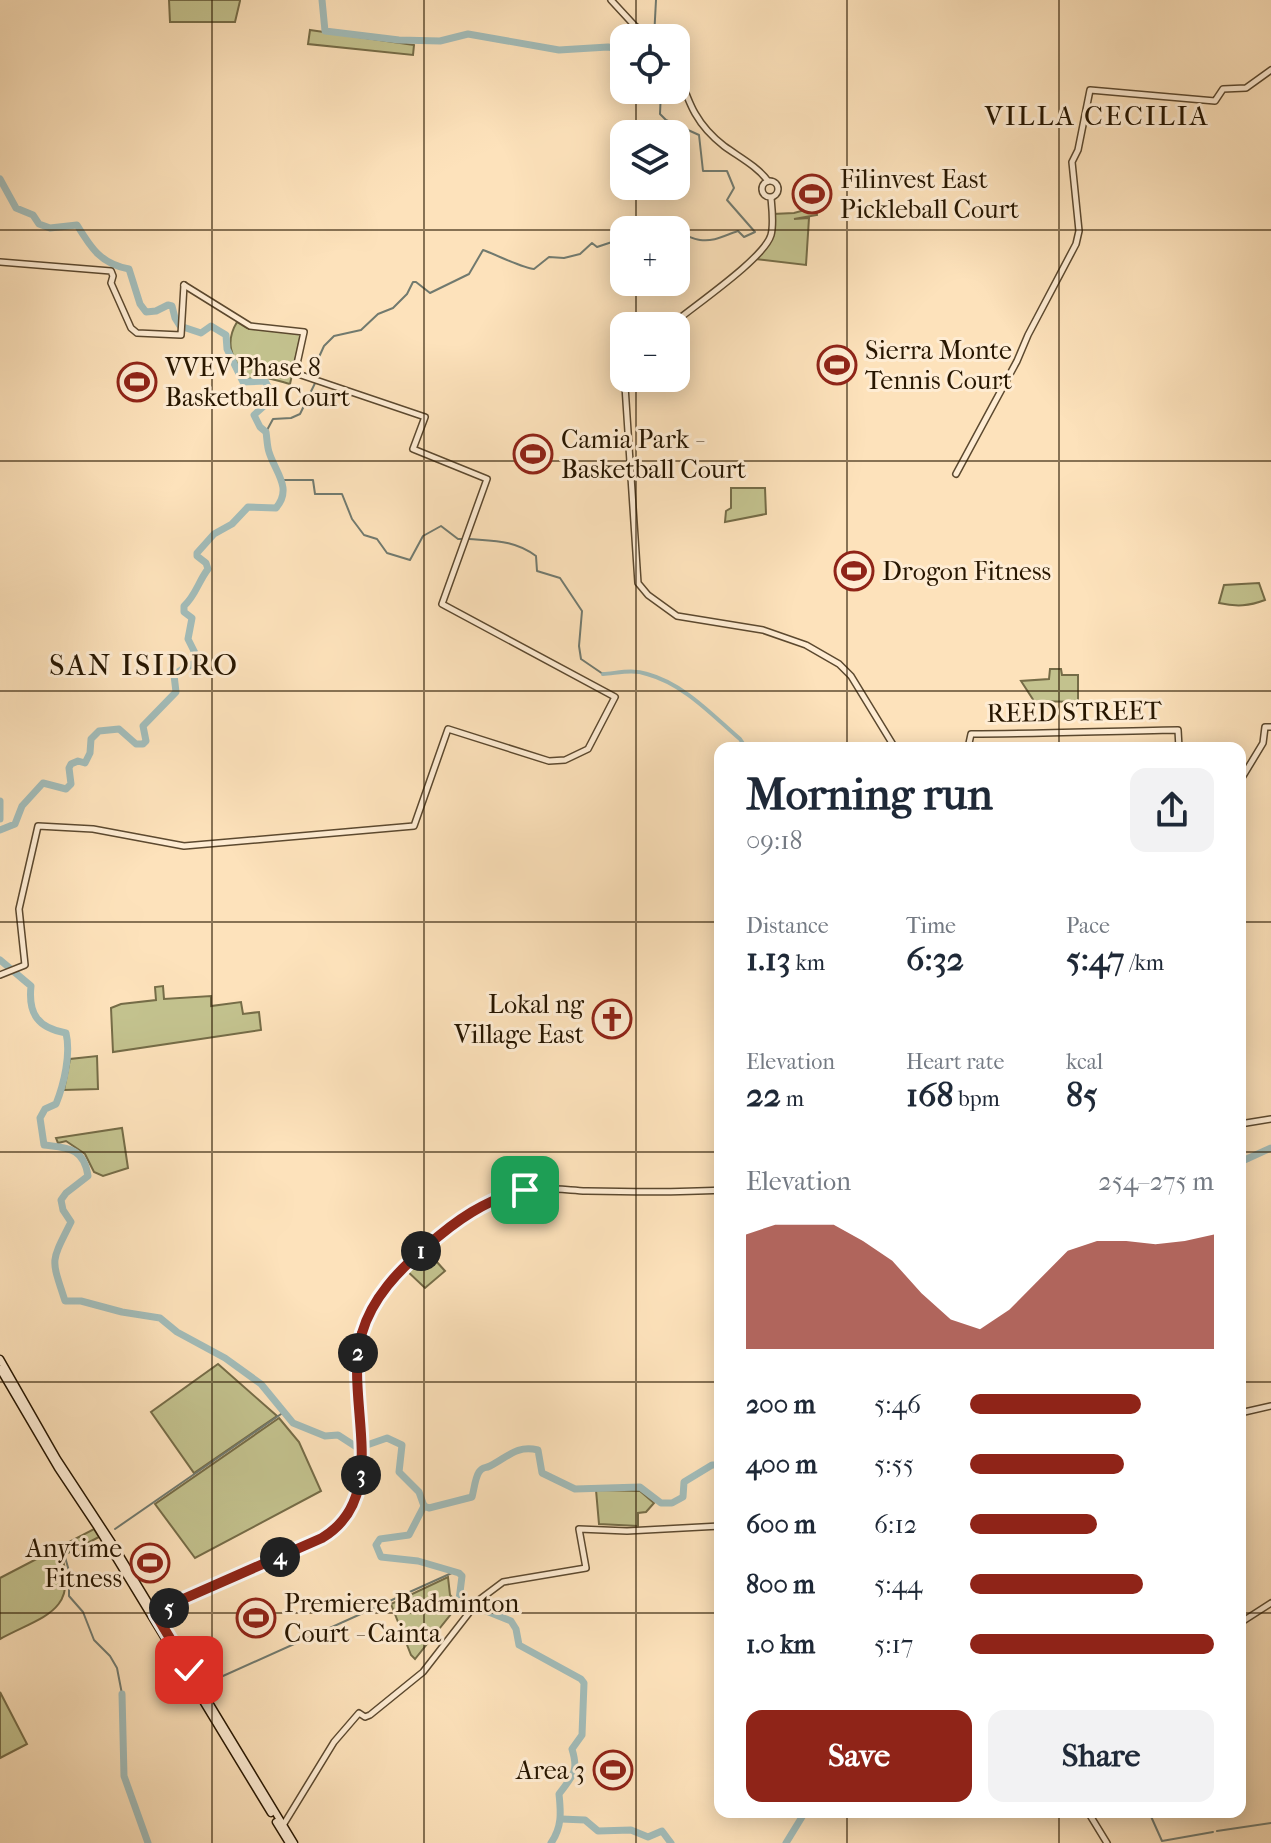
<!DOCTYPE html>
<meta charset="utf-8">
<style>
body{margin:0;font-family:"IM FELL French Canon",serif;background:#f2f2f3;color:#1f2937;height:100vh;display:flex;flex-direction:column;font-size:30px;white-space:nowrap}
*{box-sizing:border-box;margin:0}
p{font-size:26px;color:#747a83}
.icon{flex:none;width:44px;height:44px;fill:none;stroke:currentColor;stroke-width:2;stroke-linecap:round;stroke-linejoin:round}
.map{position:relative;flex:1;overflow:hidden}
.details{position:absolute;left:714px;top:742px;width:532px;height:1076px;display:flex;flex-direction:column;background:#fff;border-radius:16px;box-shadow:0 4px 20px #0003}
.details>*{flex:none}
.tools{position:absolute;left:610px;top:24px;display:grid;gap:16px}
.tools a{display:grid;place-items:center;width:80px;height:80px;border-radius:16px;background:#fff;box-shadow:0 4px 20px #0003;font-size:40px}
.pin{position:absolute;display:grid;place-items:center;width:68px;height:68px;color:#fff;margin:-34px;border-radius:16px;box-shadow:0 4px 12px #0006}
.km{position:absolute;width:40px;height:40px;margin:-20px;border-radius:50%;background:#222;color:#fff;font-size:22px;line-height:40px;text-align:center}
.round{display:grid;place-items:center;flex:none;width:84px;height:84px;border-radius:16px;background:#f2f2f3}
.head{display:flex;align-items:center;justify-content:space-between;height:136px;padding:0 32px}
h1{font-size:44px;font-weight:700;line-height:60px}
.metrics{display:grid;grid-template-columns:repeat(3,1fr);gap:12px;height:136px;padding:8px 32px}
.metrics div{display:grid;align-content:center}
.metrics b{font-size:34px;font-weight:700}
.metrics small{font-size:22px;font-weight:400}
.metrics p{font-size:22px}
.chart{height:224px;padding:16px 32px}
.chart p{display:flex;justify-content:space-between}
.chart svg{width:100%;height:144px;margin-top:8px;fill:#8f2418;opacity:.7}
.button{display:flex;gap:16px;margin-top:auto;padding:16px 32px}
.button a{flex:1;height:92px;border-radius:16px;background:#8f2418;color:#fff;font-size:32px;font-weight:700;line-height:92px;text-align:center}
.button a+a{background:#f2f2f3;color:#1f2937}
ul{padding:0 32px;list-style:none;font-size:26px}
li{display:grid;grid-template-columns:128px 96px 1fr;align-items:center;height:60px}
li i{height:20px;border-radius:10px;background:#8f2418}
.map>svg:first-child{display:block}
</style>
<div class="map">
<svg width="1271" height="1843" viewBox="0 0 1271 1843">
<rect width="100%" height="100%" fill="#fde2bb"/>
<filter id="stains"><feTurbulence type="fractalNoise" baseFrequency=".0025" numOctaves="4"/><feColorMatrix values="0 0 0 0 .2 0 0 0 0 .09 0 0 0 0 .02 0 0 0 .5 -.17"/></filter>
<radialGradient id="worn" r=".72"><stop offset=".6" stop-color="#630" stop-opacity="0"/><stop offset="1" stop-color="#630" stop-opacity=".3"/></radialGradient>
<g fill="#c3c28e" stroke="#756c47" stroke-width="2">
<polygon points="169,0 240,0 240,1 235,22 170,22"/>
<polygon points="310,30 414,45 413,55 308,44"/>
<polygon points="816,207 817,215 794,219 809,218 806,265 755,259 771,240 773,214 794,213"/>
<path d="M237,322L247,328L301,334L290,384C275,380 261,374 246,380C234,359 223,345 237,322Z"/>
<polygon points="731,488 765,488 766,514 725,522 726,511 731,508"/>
<path d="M1259,583L1265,600C1249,606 1237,607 1219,603L1224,585Z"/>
<polygon points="1050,669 1061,669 1062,675 1078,675 1078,702 1034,701 1021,681 1049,679"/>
<polygon points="163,986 164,999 211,996 211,1006 241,1002 243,1014 259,1012 261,1030 113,1052 111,1008 121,1004 156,1000 155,987"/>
<polygon points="97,1056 98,1089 64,1090 70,1059"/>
<polygon points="122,1128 128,1168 103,1176 94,1172 85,1154 66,1141 58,1143 56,1138"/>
<polygon points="427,1251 445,1271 425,1288 405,1269"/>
<polygon points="218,1364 277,1416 194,1473 151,1412"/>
<polygon points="279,1418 299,1442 321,1491 195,1558 155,1504"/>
<polygon points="596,1490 640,1491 654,1503 646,1512 638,1513 638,1526 599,1524"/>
<path d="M94,1529L99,1537L62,1556C78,1613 42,1616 0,1639V1578Z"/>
<polygon points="448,1577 450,1595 459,1604 415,1659 411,1655 391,1604"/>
<polygon points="0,1692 27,1744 0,1758"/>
</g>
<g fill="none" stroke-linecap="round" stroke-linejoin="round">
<g stroke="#717a6f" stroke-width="2">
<polyline points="654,38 656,0"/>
<path d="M661,90L660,114L666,120L699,135L703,171H727L734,188L727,200L755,232L744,237L738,231C725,235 715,242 700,240C691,239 686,234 676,233"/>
<path d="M266,432L273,419L291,418L300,414L320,373L319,357L324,346L334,336L361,330L378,314L393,308L407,294L413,282H416L430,293L469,274L483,250C497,255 522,268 534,269L549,257L564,258L580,254L592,243L597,247L624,238"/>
<polyline points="283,480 313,480 315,494 342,494 352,519 364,535 377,539 387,553 410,560 423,536 441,526 458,539 462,539"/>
<path d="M469,539C494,541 515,540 536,556L537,571L560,578L582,611L579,646L581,659L603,674"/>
<polyline points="115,1529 284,1412"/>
<polyline points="65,1557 69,1571 69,1596 83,1612 94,1640 110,1656 117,1668 122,1694"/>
<polyline points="203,1685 454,1572"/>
<polyline points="1149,1812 1162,1841 1213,1832"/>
<polyline points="1217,1831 1271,1823"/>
</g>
<path stroke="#a2bcb9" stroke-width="4" d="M603,674C618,673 633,669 647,674C684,684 712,715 740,739L746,748"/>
<g stroke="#a2bcb9" stroke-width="7">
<polyline points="322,0 325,31 399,40 440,41 468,34 559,50 608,47 624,50"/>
<path d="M0,179L16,208L33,215L39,224L50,228L77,225C91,248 101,264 129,269L140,304L146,312L156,311L168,305L172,306L175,318L180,326L201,333L211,326L226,335L227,349L243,382L265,381L274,397L254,415L260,427L266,432C267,438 267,446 269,452C275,472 293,488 276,508L248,507L232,524L214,534L197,553V556L206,563L208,569C198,582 196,595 184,606V612L192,618L188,639L198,659C191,669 181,667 174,675L176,692L143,726L146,741L143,744H136L119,729L99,731L91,739L90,753L85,763L78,761L71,764L69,768L71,784L66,789L43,783L22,806L15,824L0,830"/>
<polyline points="0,801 0,819"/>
<path d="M0,960L31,986C28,1014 38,1028 66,1033C71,1054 64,1084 56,1104L45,1109L40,1118L44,1145C67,1148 84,1147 88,1176L66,1193L61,1200L63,1210L71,1222C50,1264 51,1257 65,1301H81L122,1312L160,1318L177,1332L225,1358L261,1384L293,1423L325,1436L338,1435L355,1446L367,1445L387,1438L402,1445L399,1472L419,1492L424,1506"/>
<polyline points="1240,1162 1271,1148"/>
<path d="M424,1506L409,1535L380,1539L376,1545L381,1557L418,1561L459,1573L462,1576L459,1600L511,1621L516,1629L519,1645L581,1679L584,1683L582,1735L572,1749C579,1772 573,1775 559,1794C561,1813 562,1827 551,1843"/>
<path d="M424,1506L429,1508L472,1497C474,1490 475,1478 479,1472C483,1466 484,1469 490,1466C508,1457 516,1445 538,1450L542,1473L575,1489L640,1487L661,1503H672L683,1497L684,1482L712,1465H720"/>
<polyline points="122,1694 124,1776 148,1843"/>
<polyline points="561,1819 585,1820 598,1831 631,1830 648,1837 662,1831 671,1843"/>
<polyline points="786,1843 805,1812"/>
</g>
<defs>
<g id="tertiary">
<polyline points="611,0 635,26 651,38"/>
<path d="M676,66C688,100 694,123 724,146C739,157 757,166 768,181"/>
<circle cx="770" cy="189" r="8"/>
<polyline points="0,262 111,271 113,276 111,283 131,328 137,333 181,335 184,285"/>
<path d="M670,326C692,307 764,259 771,235C774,224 772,209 771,198"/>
<polyline points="624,371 638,583 648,595 677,616 763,630 806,645 839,664 851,676 895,748"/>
<polyline points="956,474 1017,361 1028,335 1076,244 1079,231 1072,162 1078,150 1090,90 1215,101 1223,89 1246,88 1271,70"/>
<path d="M968,748L971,734C1040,734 1109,731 1178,730L1179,748"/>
<polyline points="1240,781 1263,743 1265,727 1271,727"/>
<polyline points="0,975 25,965 19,909 38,826 93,829 184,846 414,826 448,729 549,761 565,760 588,749 615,697 442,604 487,479 413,449 425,417 295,373 304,332 250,326 184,285"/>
<polyline points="1240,1124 1271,1119"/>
<polyline points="1240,1413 1271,1406"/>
<polyline points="153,1610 176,1600 180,1600"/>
<path d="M152,1616L181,1600L322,1538C390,1498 348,1407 359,1345C371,1278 456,1210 519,1191C539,1186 565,1190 586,1191C631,1192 675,1193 720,1190"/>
<polyline points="1240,1623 1271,1603"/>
<polyline points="1088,1812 1107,1843"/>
<polyline points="282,1827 334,1742 359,1713 365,1717 370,1715 423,1672 479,1600 503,1582 586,1568 579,1529 627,1531 720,1526"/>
</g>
<g id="secondary">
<polyline points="0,1359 57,1459 114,1546 294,1843"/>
<polyline points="0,1369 58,1468 96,1525 271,1813"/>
<polyline points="276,1822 289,1843"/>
</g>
</defs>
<use href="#tertiary" stroke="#5c492f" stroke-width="8"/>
<use href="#secondary" stroke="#271600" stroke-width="9"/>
<use href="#tertiary" stroke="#feecd3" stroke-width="5"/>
<use href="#secondary" stroke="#feecd3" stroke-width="6"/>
</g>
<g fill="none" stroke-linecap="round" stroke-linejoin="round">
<defs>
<path id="route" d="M189,1670L156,1615L181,1600L322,1538C394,1495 342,1397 362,1333C372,1298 399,1270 426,1247C455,1221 486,1199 525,1190"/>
</defs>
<use href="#route" stroke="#fff" stroke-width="16"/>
<use href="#route" stroke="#8f2418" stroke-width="10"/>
</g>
<path fill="none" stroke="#271600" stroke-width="2" stroke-opacity="0.55" d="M212,0V1843M424,0V1843M636,0V38M847,0V748M1059,0V748M636,90V134M636,186V230M0,230H624M676,230H1271M636,282V326M636,378V1843M0,461H1271M0,691H1271M0,922H720M1240,922H1271M0,1152H720M1240,1152H1271M0,1382H720M1240,1382H1271M0,1613H720M1240,1613H1271M847,1812V1843M1059,1812V1843"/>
<defs>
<symbol id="stadium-ring" viewBox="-11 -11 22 22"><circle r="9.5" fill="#feecd3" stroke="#8f2418" stroke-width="1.5"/><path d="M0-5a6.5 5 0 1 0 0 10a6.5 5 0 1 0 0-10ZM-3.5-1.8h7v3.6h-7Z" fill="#8f2418"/></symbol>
<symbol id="church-ring" viewBox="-11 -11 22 22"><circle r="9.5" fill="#feecd3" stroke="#8f2418" stroke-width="1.5"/><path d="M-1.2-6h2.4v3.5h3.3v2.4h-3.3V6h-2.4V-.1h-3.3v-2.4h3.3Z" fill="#8f2418"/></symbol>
</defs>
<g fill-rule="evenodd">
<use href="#stadium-ring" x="790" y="172" width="44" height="44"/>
<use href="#stadium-ring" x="815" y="343" width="44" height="44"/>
<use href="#stadium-ring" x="115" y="360" width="44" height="44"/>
<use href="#stadium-ring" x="511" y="432" width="44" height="44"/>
<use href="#stadium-ring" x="832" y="549" width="44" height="44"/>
<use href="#church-ring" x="590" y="997" width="44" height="44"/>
<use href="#stadium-ring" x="128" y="1541" width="44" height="44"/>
<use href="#stadium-ring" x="234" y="1596" width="44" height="44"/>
<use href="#stadium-ring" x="591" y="1748" width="44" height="44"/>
</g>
<g text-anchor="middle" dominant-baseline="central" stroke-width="6" stroke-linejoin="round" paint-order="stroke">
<g font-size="26" fill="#271600" stroke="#feecd3" text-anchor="start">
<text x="840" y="179">Filinvest East<tspan x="840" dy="30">Pickleball Court</tspan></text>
<text x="865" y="350">Sierra Monte<tspan x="865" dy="30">Tennis Court</tspan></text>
<text x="165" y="367">VVEV Phase 8<tspan x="165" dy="30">Basketball Court</tspan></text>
<text x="561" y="439">Camia Park -<tspan x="561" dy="30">Basketball Court</tspan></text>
<text x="882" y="571">Drogon Fitness</text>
<text x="584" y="1004" text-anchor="end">Lokal ng<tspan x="584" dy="30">Village East</tspan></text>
<text x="122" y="1548" text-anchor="end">Anytime<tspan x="122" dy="30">Fitness</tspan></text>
<text x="284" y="1603">Premiere Badminton<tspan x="284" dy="30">Court - Cainta</tspan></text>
<text x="585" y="1770" text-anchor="end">Area 3</text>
</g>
<g font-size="26" fill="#271600" stroke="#feecd3">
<text transform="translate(1074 712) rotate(-1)">REED STREET</text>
</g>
<g font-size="28" letter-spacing="2" fill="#271600" stroke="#feecd3">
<text x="1097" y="115">VILLA CECILIA</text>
</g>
<g font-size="30" letter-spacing="2" fill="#271600" stroke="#feecd3">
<text x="144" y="665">SAN ISIDRO</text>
</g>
</g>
<rect width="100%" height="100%" filter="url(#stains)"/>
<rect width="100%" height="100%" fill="url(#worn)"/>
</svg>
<div class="tools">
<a><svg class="icon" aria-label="locate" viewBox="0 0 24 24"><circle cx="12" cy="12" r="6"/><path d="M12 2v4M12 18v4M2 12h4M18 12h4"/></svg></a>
<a><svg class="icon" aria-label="layers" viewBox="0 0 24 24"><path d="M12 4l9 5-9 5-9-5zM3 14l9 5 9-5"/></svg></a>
<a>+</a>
<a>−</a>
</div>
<div class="pin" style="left:525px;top:1190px;background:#1e9e55"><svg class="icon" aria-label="arrive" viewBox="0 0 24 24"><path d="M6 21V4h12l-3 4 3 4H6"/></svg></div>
<div class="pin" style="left:189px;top:1670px;background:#d93025"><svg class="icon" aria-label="check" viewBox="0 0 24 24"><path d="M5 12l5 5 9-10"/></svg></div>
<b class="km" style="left:421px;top:1251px">1</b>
<b class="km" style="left:358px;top:1353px">2</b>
<b class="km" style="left:361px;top:1475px">3</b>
<b class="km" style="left:280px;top:1557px">4</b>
<b class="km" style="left:169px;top:1608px">5</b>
<section class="details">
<div class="head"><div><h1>Morning run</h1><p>09:18</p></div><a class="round"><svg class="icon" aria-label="share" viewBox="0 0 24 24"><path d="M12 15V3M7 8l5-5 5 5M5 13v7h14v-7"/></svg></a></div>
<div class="metrics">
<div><p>Distance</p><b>1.13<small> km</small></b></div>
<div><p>Time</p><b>6:32</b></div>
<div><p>Pace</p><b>5:47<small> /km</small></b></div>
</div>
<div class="metrics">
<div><p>Elevation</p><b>22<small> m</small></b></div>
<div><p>Heart rate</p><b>168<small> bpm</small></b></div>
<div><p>kcal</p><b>85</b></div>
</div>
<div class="chart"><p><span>Elevation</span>254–275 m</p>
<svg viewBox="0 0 160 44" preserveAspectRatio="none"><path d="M0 44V9L10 6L20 6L30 6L40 11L50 17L60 27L70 35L80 38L90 32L100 23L110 14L120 11L130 11L140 12L150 11L160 9V44z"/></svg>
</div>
<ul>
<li><b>200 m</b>5:46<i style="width:70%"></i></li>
<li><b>400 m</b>5:55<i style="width:63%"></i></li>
<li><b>600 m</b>6:12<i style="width:52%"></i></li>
<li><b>800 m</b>5:44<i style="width:71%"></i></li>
<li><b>1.0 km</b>5:17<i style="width:100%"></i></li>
</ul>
<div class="button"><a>Save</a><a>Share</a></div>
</section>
</div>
